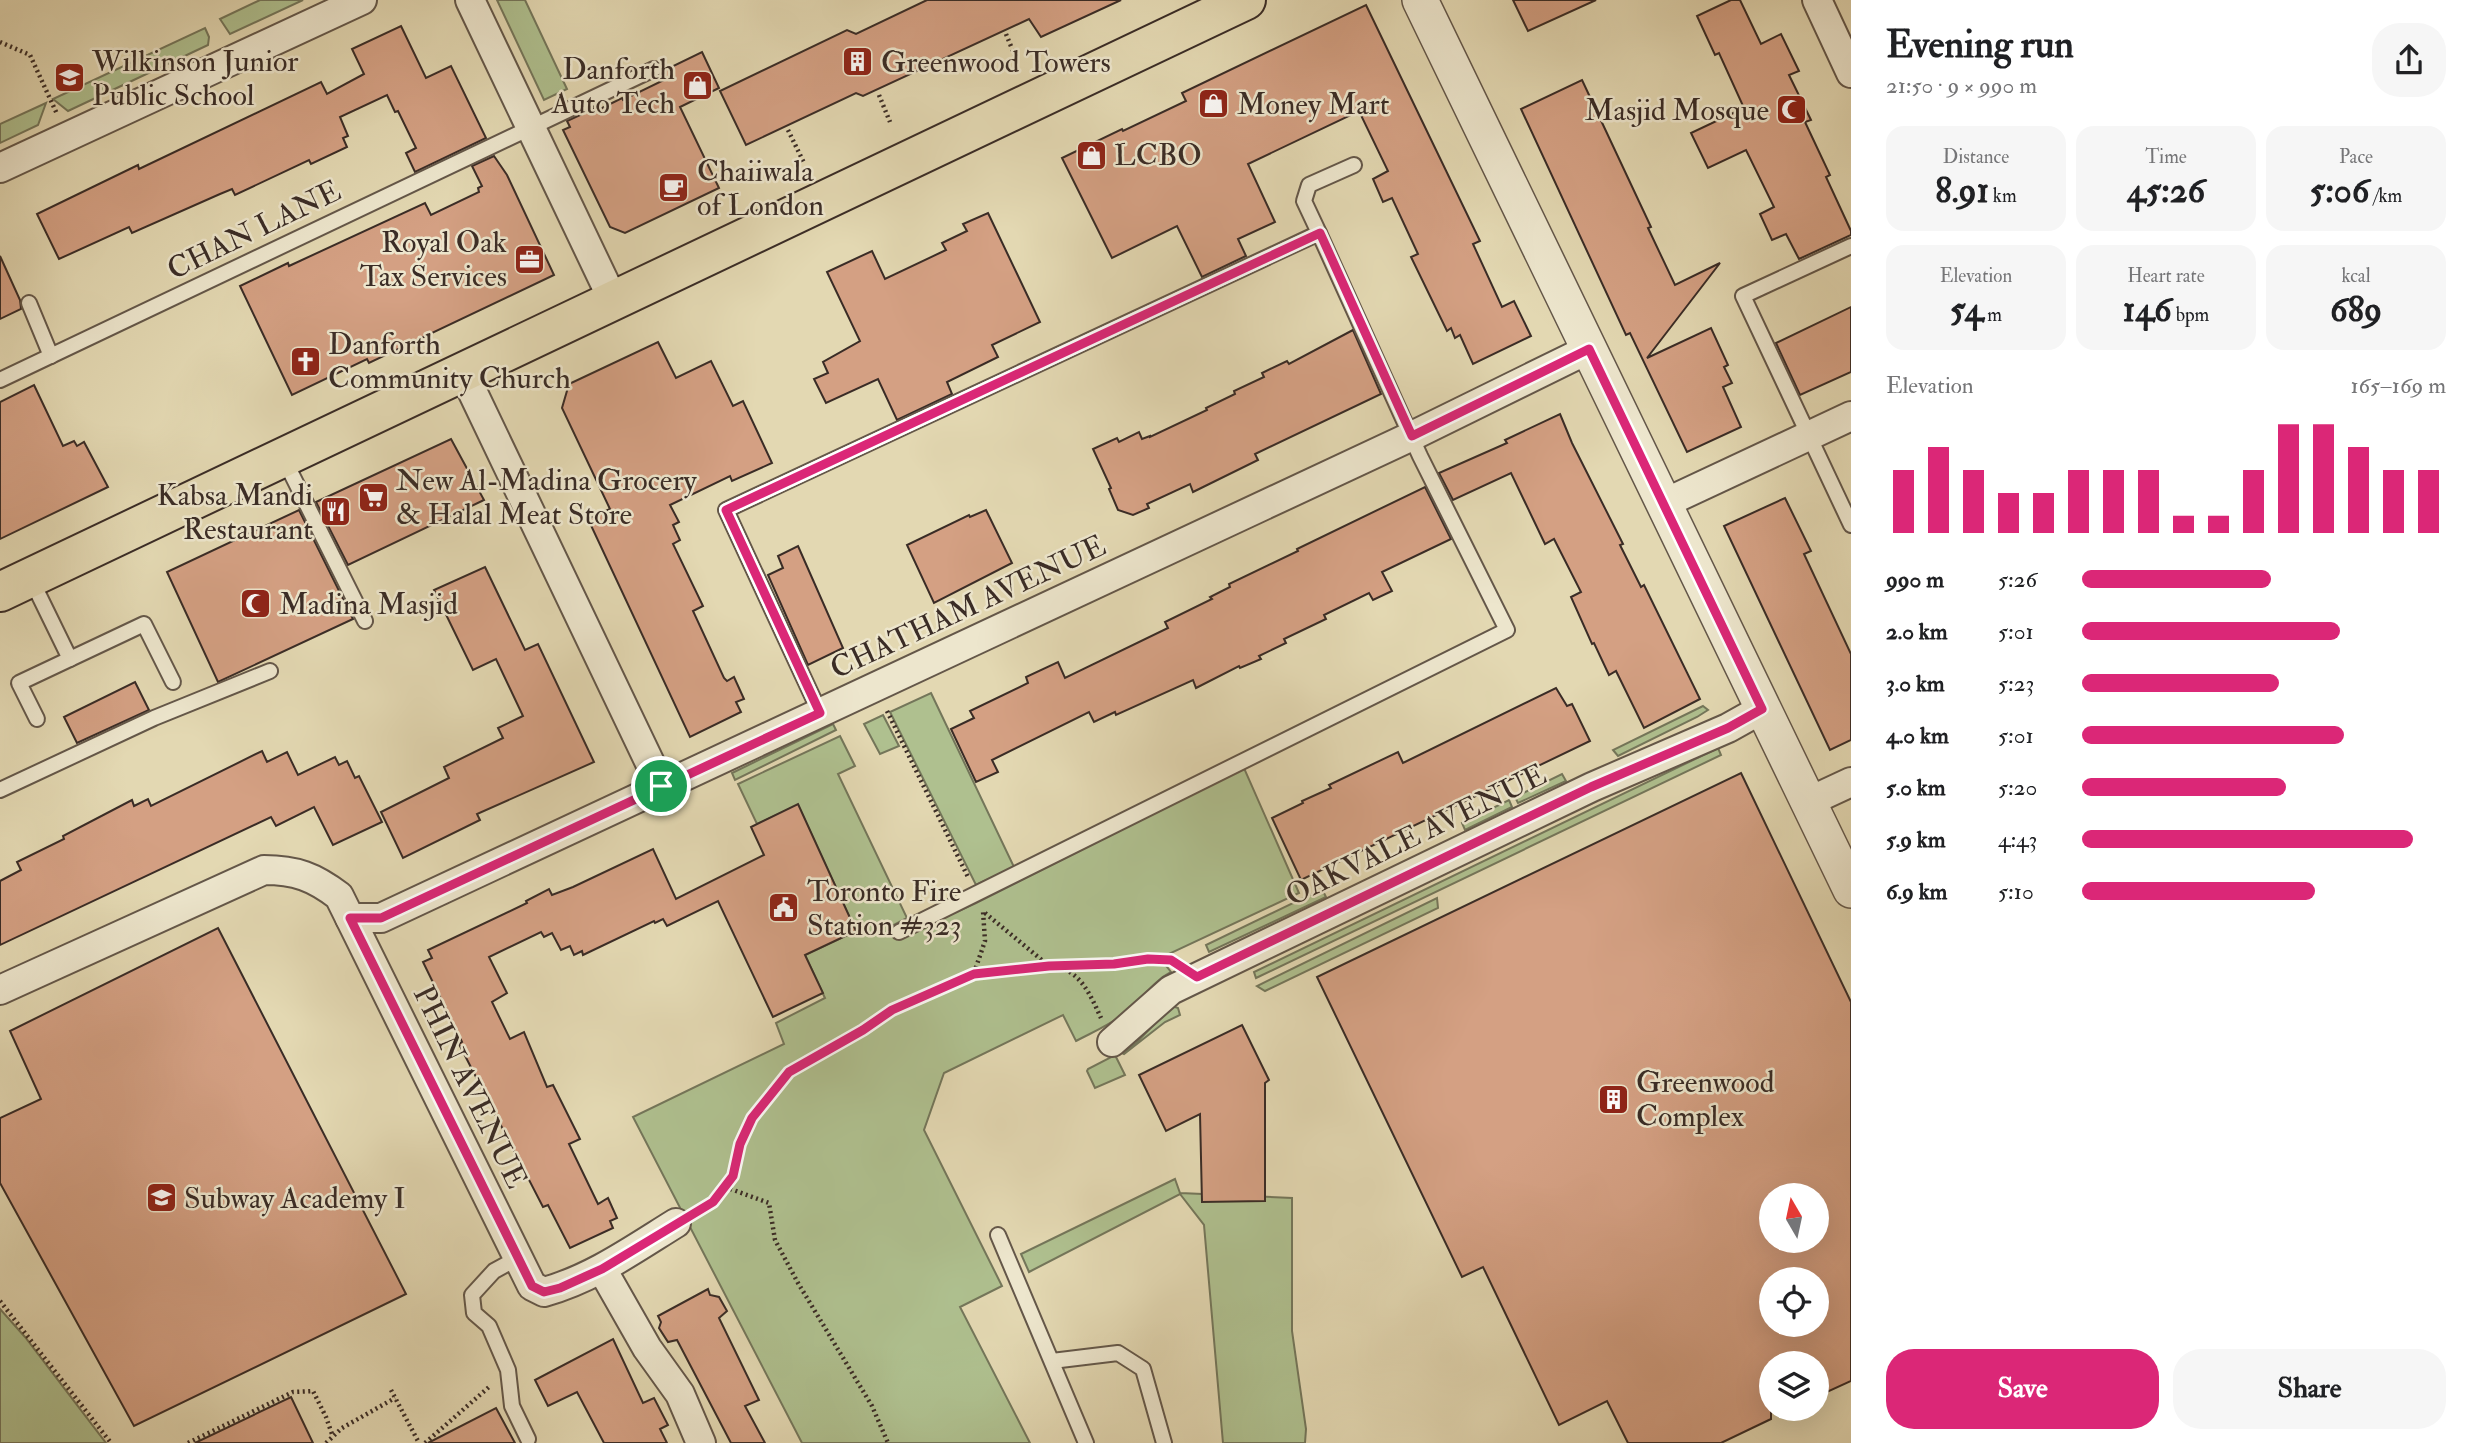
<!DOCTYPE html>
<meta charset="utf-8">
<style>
body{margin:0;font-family:"IM FELL Double Pica",serif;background:#f6f6f6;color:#202124;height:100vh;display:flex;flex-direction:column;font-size:26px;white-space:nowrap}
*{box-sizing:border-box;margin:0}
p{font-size:23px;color:#757577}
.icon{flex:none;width:38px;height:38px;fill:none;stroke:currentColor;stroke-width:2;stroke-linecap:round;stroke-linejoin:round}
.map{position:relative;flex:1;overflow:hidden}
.side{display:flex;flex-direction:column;background:#fff;width:630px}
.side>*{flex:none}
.needle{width:46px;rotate:351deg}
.controls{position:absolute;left:1759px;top:1183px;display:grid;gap:14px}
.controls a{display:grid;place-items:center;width:70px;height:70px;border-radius:50%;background:#fff;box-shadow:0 7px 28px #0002;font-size:35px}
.pin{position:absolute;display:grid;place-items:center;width:60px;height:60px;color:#fff;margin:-30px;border:4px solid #fff;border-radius:50%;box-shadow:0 2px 7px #0007}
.round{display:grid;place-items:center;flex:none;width:74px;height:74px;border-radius:28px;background:#f6f6f6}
.head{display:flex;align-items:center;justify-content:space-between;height:119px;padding:0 35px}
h1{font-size:38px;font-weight:800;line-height:52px}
.figures{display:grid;grid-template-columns:repeat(3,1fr);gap:10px;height:119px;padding:7px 35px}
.figures div{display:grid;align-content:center;border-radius:18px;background:#f6f6f6;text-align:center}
.figures b{font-size:35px;font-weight:800}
.figures small{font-size:19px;font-weight:400}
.figures p{font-size:19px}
.chart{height:196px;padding:14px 35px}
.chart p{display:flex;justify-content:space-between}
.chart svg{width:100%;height:126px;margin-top:7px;stroke:#db2777;stroke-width:6}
.action{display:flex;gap:14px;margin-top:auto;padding:14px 35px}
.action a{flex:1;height:80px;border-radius:28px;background:#db2777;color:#fff;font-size:28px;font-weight:800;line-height:80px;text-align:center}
.action a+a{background:#f6f6f6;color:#202124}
ul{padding:0 35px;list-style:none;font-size:23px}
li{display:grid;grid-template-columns:112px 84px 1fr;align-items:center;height:52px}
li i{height:18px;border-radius:9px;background:#db2777}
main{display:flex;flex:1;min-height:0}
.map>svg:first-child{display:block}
</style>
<main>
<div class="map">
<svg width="1851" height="1443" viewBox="0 0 1851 1443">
<rect width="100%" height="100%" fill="#e3d8b2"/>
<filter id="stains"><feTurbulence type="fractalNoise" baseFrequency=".00286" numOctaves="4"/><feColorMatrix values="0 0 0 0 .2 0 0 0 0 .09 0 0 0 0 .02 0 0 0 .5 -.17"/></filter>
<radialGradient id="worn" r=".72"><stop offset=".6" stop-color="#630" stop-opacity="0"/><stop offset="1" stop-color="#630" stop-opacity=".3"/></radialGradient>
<g fill="#afc08f" stroke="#74765a" stroke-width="2">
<polygon points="260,0 303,0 230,34 220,19"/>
<polygon points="497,0 525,0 567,89 544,100"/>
<polygon points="205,28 209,37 208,45 68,111 53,99"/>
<polygon points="46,103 38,125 0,143 0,124"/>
<polygon points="931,693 1014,867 976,885 890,712"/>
<polygon points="1703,706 1708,710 1697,717 1618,756 1613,750"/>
<polygon points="883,715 899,746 880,754 864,724"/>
<polygon points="833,724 836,730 735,780 732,773"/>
<path d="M840,736L855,766L838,774L907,918L890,927L897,939L976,903L1244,768L1299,893L1160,958L1171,972C1152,982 1142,1000 1125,1013C1110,1025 1093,1032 1076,1041L1063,1015L944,1073L924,1130L1002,1286L960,1307L1030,1443H802L633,1117L784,1044L776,1023L825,998L805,955L856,931L798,805L757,824L738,784Z"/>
<polygon points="1718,748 1721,755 1256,978 1254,972"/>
<polygon points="1562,774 1566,781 1518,803 1515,797"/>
<polygon points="1509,800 1512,807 1465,830 1462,823"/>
<polygon points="1322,889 1326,897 1209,952 1206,945"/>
<polygon points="1437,898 1438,908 1265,991 1257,986"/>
<polygon points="1172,1006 1178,1008 1180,1015 1165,1022 1124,1054 1122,1053 1136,1043"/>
<polygon points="1115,1055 1125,1075 1095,1088 1087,1071 1088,1069"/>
<polygon points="1175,1179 1180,1193 1292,1198 1292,1331 1306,1429 1305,1443 1223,1443 1204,1225 1180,1194 1029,1272 1021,1254"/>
<polygon points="0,1309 25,1337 106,1443 0,1443"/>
</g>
<g fill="#d4a083" stroke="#3a2c26" stroke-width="2" fill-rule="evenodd">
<polygon points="927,0 1121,0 1041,37 1029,19 863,96 856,93 746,145 720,91 847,30 856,34"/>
<polygon points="1513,0 1596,0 1528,31"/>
<polygon points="1731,0 1740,0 1761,44 1781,34 1799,71 1789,75 1811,120 1805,122 1830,175 1826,177 1851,231 1851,235 1799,259 1786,234 1772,240 1760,214 1774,207 1746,150 1708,168 1691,133 1744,108 1719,53 1715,55 1697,16"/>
<polygon points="1366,5 1480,241 1473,244 1502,307 1514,301 1531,336 1473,364 1460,335 1455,338 1451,328 1447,331 1411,257 1418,254 1392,198 1383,202 1373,179 1388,171 1359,111 1248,164 1275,222 1238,239 1246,256 1202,277 1177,226 1112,258 1062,158 1122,129 1123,131 1186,101 1182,93"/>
<polygon points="401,26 426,78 451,66 486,138 415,172 406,153 416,148 398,111 395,112 387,95 340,117 348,136 343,138 347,147 311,164 309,160 235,195 232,189 220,194 132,233 129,227 59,259 37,214 138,165 139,169 321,82 327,94 364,74 352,49"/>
<polygon points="702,52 719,88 680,107 719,188 625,233 610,227 563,130 570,127 567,121 593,109 594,112 622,98 623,100 666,79 663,71"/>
<polygon points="1582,80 1651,227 1648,228 1675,285 1720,263 1647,358 1711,328 1728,365 1724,367 1732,383 1723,387 1741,427 1687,452 1630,333 1626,335 1521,109"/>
<polygon points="494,156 507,175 554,275 369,363 367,359 292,395 240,286 288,263 289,266 425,203 431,215 479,192 478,188 482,186 472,166"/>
<polygon points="988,213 1040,322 992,345 998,357 947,382 952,394 897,420 878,379 826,403 814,379 828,373 823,362 860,341 827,272 872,251 885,279 946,250 942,243 967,231 963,224"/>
<polygon points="0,256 20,300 21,309 0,319"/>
<polygon points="1851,307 1851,372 1800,395 1776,343"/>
<polygon points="1353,330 1381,394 1255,454 1258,460 1193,492 1190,484 1147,504 1149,508 1133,515 1118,510 1109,489 1111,488 1093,449 1117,438 1119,442 1139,432 1142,439 1150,436 1150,437 1207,410 1206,408 1235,394 1234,391 1264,377 1262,373 1287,361 1289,364"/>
<polygon points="658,342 676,378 711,361 733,406 743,401 772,463 732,481 730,476 670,505 679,522 673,525 680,540 673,544 703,606 693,611 724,678 727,681 734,677 744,699 736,702 741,712 690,737 588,519 610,509 562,408 569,384"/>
<polygon points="34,385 63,446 74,441 77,446 84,442 108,487 0,539 0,402"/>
<polygon points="1560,414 1572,443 1623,544 1620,545 1641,587 1644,585 1700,699 1644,728 1616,671 1609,675 1594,643 1592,644 1571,597 1581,592 1554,539 1545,544 1511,473 1453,500 1439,473 1507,443 1505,440"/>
<polygon points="451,439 484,500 348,565 316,502"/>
<polygon points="1425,487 1451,539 1382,572 1392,591 1373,600 1369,593 1324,615 1326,619 1284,639 1286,643 1259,656 1261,659 1240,668 1239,666 1196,688 1193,680 1116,715 1115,712 1094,722 1089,712 992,760 998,772 976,782 951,729 974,718 970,711 1028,683 1026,677 1058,662 1065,678 1168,628 1165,622 1212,599 1210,597 1230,587 1229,584 1298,551 1297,549"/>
<polygon points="1785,498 1811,551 1804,554 1851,654 1851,740 1830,750 1724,526"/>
<polygon points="299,510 353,619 218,682 167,572"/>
<polygon points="986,510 1012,563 934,603 907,545 969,515 970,517"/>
<polygon points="798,546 843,648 808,665 768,575 783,568 778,556"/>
<polygon points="485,567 525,650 538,644 594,762 477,814 480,820 403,858 381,812 449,778 444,767 503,738 498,728 523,716 496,659 473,670 434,590"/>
<polygon points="135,682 149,710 77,743 64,717"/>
<polygon points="1556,688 1567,706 1572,704 1590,741 1301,880 1272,818 1303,803 1302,801 1331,788 1329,785 1398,752 1403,763"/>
<polygon points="262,751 267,762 287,752 298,775 335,757 339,765 347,761 355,778 359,776 382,822 333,845 314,807 276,826 271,817 0,945 0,881 21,870 17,862 64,839 63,836 132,800 134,806 148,799 151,806"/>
<path d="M1741,773L1851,1002V1381L1816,1397V1363H1771V1419L1721,1443H1628L1607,1401L1559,1425L1483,1267L1462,1277L1317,977ZM1771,1195H1816V1241H1771ZM1771,1279H1816V1325H1771Z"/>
<polygon points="798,804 856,931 805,955 823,993 773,1017 718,901 667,926 663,919 655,923 654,921 583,955 582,951 574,955 570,946 561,950 552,933 544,937 541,932 489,957 507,993 492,1002 510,1039 524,1032 547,1087 553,1085 580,1139 569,1144 598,1204 608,1198 617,1218 610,1221 613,1228 570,1248 548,1205 543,1207 459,1044 462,1042 423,962 432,958 428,950 527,903 526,901 549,889 552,895 573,887 653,849 676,899 764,855 751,827"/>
<polygon points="218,928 406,1294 134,1426 0,1183 0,1118 41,1099 10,1031"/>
<polygon points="1242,1025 1269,1080 1265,1083 1265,1201 1202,1202 1200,1114 1166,1131 1139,1075"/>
<polygon points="708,1289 710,1295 719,1297 727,1311 719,1318 759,1400 745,1406 765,1443 731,1443 677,1340 668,1342 659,1328 661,1322 658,1316"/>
<polygon points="613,1339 643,1403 654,1398 668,1425 660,1429 667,1443 604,1443 577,1392 548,1406 535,1380"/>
<polygon points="291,1397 313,1443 195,1443"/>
<polygon points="496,1408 515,1443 428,1443"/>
</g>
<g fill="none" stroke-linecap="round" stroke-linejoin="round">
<defs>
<g id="service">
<polyline points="1319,233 1304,201 1309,185 1354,165"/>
<polyline points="1851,246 1743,296 1851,525"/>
<polyline points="29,303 51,356"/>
<polyline points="0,380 654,69"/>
<polyline points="284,459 365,621"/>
<polyline points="31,579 70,659"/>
<polyline points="820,713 726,510 1319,233 1420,456 1507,630 899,932"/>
<polyline points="37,719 19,683 144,624 173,682"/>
<polyline points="0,790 154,718 270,671"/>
<polyline points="998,1235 1086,1443"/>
<polyline points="518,1258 494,1271 472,1295 474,1313 489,1326 508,1370 512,1406 528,1439"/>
<polyline points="1052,1361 1118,1353 1143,1369 1164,1443"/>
</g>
<g id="minor">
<polyline points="470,0 613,300"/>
<polyline points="1817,0 1851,73"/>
<polyline points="0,168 362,0"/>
<polyline points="463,372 661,786"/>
<polyline points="1663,504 1851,416"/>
<polyline points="1808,802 1851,782"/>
<polyline points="350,918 381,918 1412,436 1589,349"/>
<path d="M0,990L264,870C296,870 314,877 339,896L532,1286L544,1292C592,1279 634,1249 676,1223"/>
<polyline points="1112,1042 1171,990 1592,787 1728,728 1762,709"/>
<polyline points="602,1269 647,1348 680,1394 701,1443"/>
</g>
<polyline id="tertiary" points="1420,0 1851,890"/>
<polyline id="primary" points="0,592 1246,0"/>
</defs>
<use href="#service" stroke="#645749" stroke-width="18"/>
<use href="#minor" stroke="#645749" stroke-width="32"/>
<use href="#tertiary" stroke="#645749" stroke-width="38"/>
<use href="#primary" stroke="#3a2c26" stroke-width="42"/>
<g stroke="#3a2c26" stroke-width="4.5" stroke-dasharray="2 3.5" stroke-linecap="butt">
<polyline points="1006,34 1017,61"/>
<polyline points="0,42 30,55 57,114"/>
<polyline points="879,95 890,122"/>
<polyline points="788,130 804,163"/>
<polyline points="887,711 968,877"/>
<path d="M985,913L1049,966C1079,967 1090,994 1101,1018"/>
<polyline points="1064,966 1114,964 1148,959 1166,960"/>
<polyline points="974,973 985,941 983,911"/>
<polyline points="725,1187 769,1203 775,1240 798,1283 872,1406 888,1443"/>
<polyline points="698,1212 713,1202 733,1176 740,1144 752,1118 789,1072 863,1030 892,1010 974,973 1049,966"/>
<polyline points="0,1301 111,1443"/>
<polyline points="391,1390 419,1443"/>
<polyline points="188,1443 293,1392 313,1391 326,1417 333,1437"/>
<polyline points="326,1443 342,1428 395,1398"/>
<polyline points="425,1443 489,1387"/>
</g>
<use href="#service" stroke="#ede6cd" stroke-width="14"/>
<use href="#minor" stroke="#ede6cd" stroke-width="28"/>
<use href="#tertiary" stroke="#ede6cd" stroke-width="35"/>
<use href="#primary" stroke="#e3d8b2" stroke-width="38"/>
</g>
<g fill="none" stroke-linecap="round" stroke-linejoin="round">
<defs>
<polygon id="route" points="1320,233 1412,436 1589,349 1762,709 1728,728 1591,787 1197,977 1171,960 1148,959 1114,964 1049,966 974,974 892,1010 863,1030 789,1072 752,1118 740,1144 733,1176 713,1202 602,1269 560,1288 544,1292 532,1286 350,918 381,918 820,713 726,510"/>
</defs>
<use href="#route" stroke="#fff" stroke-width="14"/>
<use href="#route" stroke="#db2777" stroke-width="9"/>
</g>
<defs>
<symbol id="building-square" viewBox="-11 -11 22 22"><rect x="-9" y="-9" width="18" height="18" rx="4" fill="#8f2418" stroke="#ede6cd"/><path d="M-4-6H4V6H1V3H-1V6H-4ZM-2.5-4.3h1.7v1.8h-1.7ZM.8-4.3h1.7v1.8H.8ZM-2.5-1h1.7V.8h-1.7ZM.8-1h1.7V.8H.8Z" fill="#fff"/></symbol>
<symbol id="school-square" viewBox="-11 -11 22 22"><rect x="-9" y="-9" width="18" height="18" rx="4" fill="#8f2418" stroke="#ede6cd"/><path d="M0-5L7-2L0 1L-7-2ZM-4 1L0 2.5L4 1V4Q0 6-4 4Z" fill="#fff"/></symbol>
<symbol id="shop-square" viewBox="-11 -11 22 22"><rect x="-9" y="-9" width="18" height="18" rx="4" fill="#8f2418" stroke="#ede6cd"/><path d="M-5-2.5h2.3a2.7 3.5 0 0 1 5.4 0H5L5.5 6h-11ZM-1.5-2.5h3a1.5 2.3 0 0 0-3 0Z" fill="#fff"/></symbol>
<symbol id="mosque-square" viewBox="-11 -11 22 22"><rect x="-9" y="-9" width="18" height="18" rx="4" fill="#8f2418" stroke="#ede6cd"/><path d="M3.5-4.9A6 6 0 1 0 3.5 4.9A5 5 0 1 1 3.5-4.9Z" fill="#fff"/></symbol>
<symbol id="cafe-square" viewBox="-11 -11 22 22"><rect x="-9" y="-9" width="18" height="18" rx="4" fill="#8f2418" stroke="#ede6cd"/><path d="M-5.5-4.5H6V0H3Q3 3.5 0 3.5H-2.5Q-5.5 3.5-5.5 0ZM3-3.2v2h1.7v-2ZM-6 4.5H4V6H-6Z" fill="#fff"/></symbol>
<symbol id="office-square" viewBox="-11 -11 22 22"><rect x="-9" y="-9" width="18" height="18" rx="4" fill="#8f2418" stroke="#ede6cd"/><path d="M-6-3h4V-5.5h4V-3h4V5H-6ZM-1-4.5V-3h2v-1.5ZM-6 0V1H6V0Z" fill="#fff"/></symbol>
<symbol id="church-square" viewBox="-11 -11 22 22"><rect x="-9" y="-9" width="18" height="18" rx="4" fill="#8f2418" stroke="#ede6cd"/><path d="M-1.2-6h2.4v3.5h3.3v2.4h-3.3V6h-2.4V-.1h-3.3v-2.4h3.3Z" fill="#fff"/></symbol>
<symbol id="supermarket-square" viewBox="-11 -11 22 22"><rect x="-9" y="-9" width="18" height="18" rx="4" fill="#8f2418" stroke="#ede6cd"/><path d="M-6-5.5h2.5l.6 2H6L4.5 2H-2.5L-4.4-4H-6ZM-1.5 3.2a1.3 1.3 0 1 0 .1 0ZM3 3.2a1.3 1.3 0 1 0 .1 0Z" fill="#fff"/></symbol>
<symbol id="restaurant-square" viewBox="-11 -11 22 22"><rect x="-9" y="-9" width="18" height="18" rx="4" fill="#8f2418" stroke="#ede6cd"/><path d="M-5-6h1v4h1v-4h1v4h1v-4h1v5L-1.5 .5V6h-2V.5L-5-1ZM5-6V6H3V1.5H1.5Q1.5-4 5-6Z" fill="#fff"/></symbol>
<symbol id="civic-square" viewBox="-11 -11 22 22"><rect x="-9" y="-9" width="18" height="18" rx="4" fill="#8f2418" stroke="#ede6cd"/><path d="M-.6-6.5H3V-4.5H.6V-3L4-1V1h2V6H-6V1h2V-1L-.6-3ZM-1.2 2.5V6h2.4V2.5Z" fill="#fff"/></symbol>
</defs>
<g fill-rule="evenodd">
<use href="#building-square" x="840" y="44" width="35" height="35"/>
<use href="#school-square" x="52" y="60" width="35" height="35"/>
<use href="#shop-square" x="680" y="68" width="35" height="35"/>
<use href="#shop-square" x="1196" y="86" width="35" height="35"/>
<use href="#mosque-square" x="1774" y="92" width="35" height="35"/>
<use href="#shop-square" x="1074" y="138" width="35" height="35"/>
<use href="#cafe-square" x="656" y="170" width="35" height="35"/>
<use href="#office-square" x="512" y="242" width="35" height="35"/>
<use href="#church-square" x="288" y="344" width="35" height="35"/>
<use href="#supermarket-square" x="356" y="480" width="35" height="35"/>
<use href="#restaurant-square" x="318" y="494" width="35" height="35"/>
<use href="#mosque-square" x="238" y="586" width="35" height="35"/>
<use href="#civic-square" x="766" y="890" width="35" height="35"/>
<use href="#building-square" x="1596" y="1082" width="35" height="35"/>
<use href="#school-square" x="144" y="1180" width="35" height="35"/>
</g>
<g text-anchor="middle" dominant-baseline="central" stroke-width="5" stroke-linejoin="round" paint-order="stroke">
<g font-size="30" fill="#3a2c26" stroke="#ede6cd" text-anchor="start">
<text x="92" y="61">Wilkinson Junior<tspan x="92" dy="34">Public School</tspan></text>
<text x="881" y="62">Greenwood Towers</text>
<text x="675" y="69" text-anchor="end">Danforth<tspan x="675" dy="34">Auto Tech</tspan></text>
<text x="1237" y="104">Money Mart</text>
<text x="1769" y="110" text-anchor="end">Masjid Mosque</text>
<text x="1114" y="155">LCBO</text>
<text x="697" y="171">Chaiiwala<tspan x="697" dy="34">of London</tspan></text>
<text x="507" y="242" text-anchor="end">Royal Oak<tspan x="507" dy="34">Tax Services</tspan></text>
<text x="328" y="344">Danforth<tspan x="328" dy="34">Community Church</tspan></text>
<text x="396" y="480">New Al-Madina Grocery<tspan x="396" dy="34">&amp; Halal Meat Store</tspan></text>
<text x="313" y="495" text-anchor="end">Kabsa Mandi<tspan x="313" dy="34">Restaurant</tspan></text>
<text x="279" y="604">Madina Masjid</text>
<text x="807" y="891">Toronto Fire<tspan x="807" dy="34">Station #323</tspan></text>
<text x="1636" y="1082">Greenwood<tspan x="1636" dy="34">Complex</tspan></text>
<text x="184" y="1198">Subway Academy I</text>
</g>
<g font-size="30" fill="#3a2c26" stroke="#ede6cd">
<text transform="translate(254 230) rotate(-26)">CHAN LANE</text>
<text transform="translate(968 607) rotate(-25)">CHATHAM AVENUE</text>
<text transform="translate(1416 835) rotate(-26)">OAKVALE AVENUE</text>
<text transform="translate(470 1087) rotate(64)">PHIN AVENUE</text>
</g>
</g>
<rect width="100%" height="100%" filter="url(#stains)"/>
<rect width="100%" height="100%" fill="url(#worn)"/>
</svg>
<div class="controls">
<a><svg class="needle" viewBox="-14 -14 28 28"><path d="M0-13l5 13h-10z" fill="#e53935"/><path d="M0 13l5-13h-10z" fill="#757577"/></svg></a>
<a><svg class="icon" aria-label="locate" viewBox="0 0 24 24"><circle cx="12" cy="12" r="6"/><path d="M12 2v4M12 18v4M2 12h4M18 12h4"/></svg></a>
<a><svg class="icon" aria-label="layers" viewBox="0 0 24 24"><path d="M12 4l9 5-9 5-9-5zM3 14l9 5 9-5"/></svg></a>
</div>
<div class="pin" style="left:661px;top:786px;background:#1e9e55"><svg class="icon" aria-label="arrive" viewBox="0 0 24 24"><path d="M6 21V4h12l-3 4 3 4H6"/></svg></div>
</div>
<section class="side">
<div class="head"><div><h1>Evening run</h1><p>21:50 · 9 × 990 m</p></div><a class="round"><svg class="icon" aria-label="share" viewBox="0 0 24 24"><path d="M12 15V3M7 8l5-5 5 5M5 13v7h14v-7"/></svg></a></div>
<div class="figures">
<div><p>Distance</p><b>8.91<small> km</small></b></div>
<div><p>Time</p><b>45:26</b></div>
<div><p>Pace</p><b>5:06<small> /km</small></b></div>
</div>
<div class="figures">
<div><p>Elevation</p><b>54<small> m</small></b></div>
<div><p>Heart rate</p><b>146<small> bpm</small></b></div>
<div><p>kcal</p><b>689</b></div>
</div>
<div class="chart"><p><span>Elevation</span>165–169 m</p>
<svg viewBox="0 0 160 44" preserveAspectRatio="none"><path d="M5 44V22M15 44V14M25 44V22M35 44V30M45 44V30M55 44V22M65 44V22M75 44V22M85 44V38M95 44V38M105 44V22M115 44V6M125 44V6M135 44V14M145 44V22M155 44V22"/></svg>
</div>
<ul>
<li><b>990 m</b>5:26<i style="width:52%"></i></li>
<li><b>2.0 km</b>5:01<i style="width:71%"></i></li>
<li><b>3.0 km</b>5:23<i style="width:54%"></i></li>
<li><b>4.0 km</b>5:01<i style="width:72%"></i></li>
<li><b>5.0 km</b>5:20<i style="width:56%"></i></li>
<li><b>5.9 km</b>4:43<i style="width:91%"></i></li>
<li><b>6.9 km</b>5:10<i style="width:64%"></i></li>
</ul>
<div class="action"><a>Save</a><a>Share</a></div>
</section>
</main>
